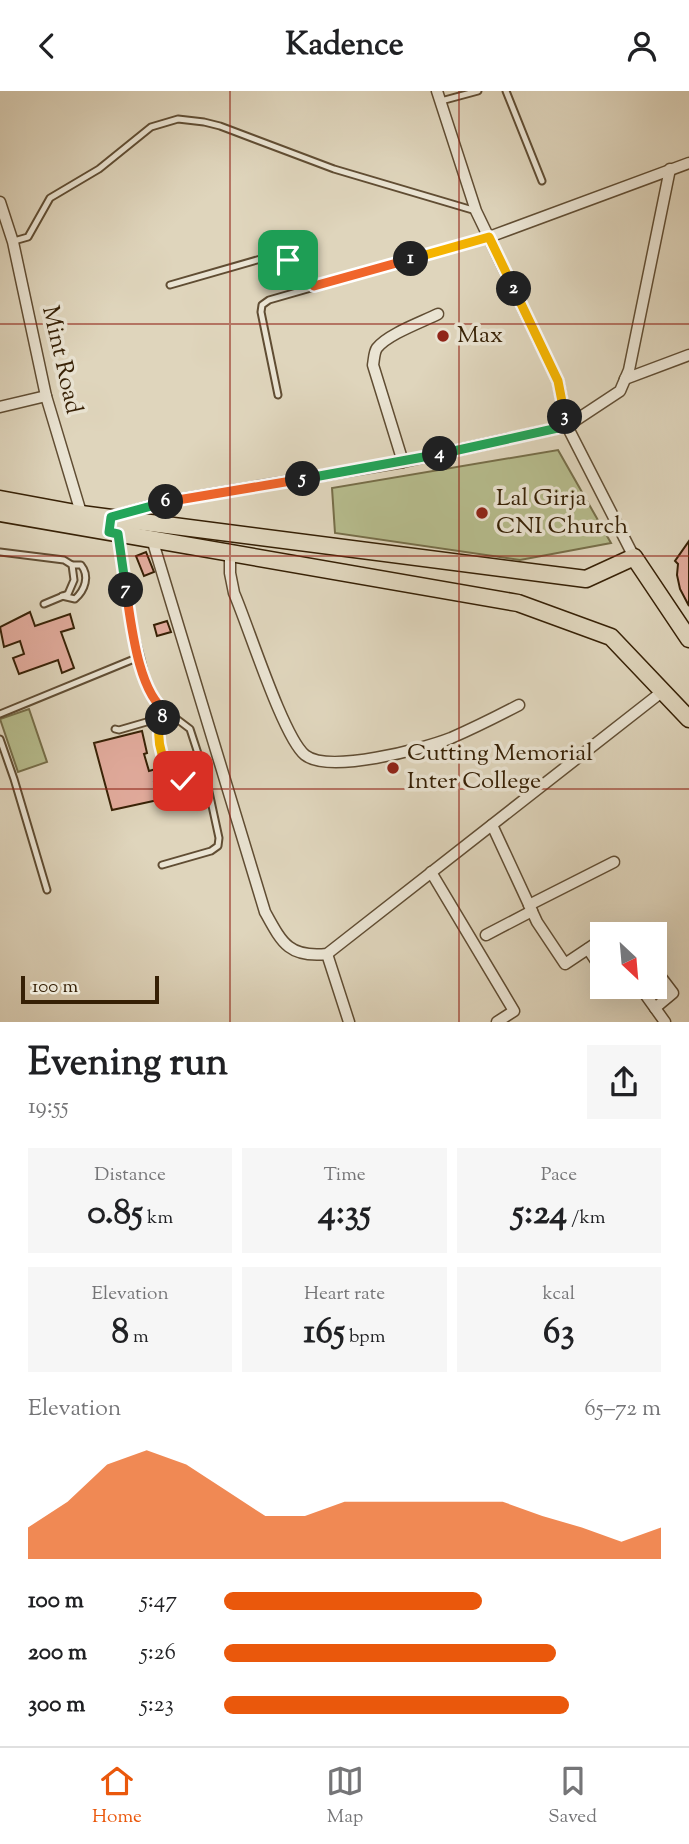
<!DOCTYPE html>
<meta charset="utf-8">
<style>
body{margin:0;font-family:"Sorts Mill Goudy",serif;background:#f6f6f6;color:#202124;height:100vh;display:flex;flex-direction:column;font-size:26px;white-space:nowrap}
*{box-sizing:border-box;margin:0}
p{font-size:23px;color:#757577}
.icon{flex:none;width:38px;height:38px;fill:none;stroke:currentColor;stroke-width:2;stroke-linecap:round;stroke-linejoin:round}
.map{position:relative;height:931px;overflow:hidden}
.panel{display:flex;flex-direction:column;background:#fff;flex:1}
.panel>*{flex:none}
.needle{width:46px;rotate:154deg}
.controls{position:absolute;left:590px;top:831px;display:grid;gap:14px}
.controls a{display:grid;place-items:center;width:77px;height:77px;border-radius:0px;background:#fff;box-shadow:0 7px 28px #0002;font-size:35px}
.scale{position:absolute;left:21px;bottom:18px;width:138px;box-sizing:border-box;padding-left:7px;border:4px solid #362005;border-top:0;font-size:19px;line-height:24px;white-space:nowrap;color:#362005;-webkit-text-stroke:5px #eae4d3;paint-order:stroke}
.pin{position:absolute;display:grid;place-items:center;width:60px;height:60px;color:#fff;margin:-30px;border-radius:14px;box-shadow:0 4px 10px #0006}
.km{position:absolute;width:35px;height:35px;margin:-18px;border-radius:50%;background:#222;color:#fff;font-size:19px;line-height:35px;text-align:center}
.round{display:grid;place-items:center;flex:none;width:74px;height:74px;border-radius:0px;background:#f6f6f6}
.overview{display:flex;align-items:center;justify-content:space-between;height:119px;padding:0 28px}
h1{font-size:38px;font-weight:700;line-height:52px}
.stats{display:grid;grid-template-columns:repeat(3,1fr);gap:10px;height:119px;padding:7px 28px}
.stats div{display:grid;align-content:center;border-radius:0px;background:#f6f6f6;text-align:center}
.stats b{font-size:35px;font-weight:700}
.stats small{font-size:19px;font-weight:400}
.stats p{font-size:19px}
.chart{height:196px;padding:14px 28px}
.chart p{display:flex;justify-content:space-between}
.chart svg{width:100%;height:126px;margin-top:7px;fill:#ea580c;opacity:.7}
ul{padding:0 28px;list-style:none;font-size:23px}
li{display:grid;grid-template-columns:112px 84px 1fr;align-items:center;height:52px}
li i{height:18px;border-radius:9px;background:#ea580c}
header{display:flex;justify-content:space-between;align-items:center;height:91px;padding:0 28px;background:#fff;font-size:32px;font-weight:700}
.dock{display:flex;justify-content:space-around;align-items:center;height:98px;border-top:2px solid #e0e0e0;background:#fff;font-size:19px;color:#757577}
.dock a{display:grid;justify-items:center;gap:4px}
.dock .on{color:#ea580c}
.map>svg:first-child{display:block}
</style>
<header><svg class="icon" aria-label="back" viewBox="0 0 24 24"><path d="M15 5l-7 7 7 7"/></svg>Kadence<svg class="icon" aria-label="person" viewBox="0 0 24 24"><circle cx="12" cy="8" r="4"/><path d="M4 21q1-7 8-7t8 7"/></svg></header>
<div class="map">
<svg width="689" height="931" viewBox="0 0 689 931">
<rect width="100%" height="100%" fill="#dfd5bc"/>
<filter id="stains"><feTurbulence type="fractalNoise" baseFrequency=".00286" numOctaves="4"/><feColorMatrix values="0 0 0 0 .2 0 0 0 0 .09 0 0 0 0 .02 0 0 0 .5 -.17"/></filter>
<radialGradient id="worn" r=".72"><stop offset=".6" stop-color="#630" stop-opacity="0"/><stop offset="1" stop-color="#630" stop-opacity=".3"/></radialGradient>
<g fill="#b6bc8d" stroke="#766e49" stroke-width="2">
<polygon points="558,359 611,452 520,469 335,442 332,397"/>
<polygon points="29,618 47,671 18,681 0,628"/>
</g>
<g fill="#e3ac9e" stroke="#362005" stroke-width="2">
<polygon points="689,450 689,515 680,498 677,484 678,473 675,470"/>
<polygon points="146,461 154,481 144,485 136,465"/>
<polygon points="30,521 35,535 70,523 74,537 61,541 74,577 62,582 58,569 19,583 13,567 24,563 20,550 4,556 0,536"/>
<polygon points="167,530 171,541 157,545 154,534"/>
<polygon points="142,640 147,662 144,663 149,680 163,676 169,686 154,691 158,709 112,719 94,652"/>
</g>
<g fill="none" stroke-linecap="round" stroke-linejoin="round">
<defs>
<g id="lane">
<polyline points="506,0 542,90"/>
<polyline points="441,10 478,0"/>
<polyline points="14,150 28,146 50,107 99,78 151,36 178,28 204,31 220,35 334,78 476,120"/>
<polyline points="170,194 264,167 278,167 299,173 314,195"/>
<polyline points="278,304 261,221 262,214 269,209 489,146"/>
<polyline points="119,445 131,529 149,599 157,613 190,638 206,687 219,747 218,755 211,760 162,774"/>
<polyline points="0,461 64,469 72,474 74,489 68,503 44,513"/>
<path d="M62,505L75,508C85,499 90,485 81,474H72"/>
<path d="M167,621C163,628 159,634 159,642C159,656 168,686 183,690C190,692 199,689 206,687"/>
<polyline points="0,623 139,566"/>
<polyline points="115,638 119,639 150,630 157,613"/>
<polyline points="0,648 14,688 47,799"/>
</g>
<g id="street">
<polyline points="437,0 476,120 558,290 567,335 634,466"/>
<polyline points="0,111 13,151 46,305 82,425"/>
<polyline points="489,146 689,72"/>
<polyline points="625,288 689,264"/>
<polyline points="0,316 46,305"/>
<path d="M403,371L373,274C374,269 374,261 377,257C388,243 422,231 438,223"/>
<polyline points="115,425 164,411 403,371 567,335 620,300 629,279 670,78"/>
<path d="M152,448L265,821C282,852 289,867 327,863L663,600"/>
<path d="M230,462V482L234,502C248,534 283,646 305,664C329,683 423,658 451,647C474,637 496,626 519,614"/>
<polyline points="492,734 537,831 565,873 601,849"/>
<polyline points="431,781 514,920 497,931"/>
<polyline points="529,814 614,771"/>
<polyline points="486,844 532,820"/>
<polyline points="588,858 602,879"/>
<polyline points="327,863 349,931"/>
<polyline points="654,877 673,902 655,917"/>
<polyline points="640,896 665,931"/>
</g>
<g id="primary">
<polyline points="0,408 81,423 586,488 634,466 689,548"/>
<polyline points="0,422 518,512 611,546 689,628"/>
</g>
</defs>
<use href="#lane" stroke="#604d33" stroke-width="9"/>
<use href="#street" stroke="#604d33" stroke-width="13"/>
<use href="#primary" stroke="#362005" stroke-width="19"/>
<use href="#lane" stroke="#eae4d3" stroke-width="5"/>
<use href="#street" stroke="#eae4d3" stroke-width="10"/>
<use href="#primary" stroke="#dfd5bc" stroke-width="16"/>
</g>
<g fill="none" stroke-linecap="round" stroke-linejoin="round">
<defs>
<polyline id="split-1" points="288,169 299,173 314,195 411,168"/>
<polyline id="split-2" points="411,168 489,146 514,198"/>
<polyline id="split-3" points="514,198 558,290 565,326"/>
<polyline id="split-4" points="440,363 567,335 565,326"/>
<polyline id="split-5" points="303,388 440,363"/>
<polyline id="split-6" points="166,411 303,388"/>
<polyline id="split-7" points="126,499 118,443 109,441 111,426 166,411"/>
<path id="split-8" d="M126,499C131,531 138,603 167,621L163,627"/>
<path id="split-9" d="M163,627C152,645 164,682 183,690"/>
</defs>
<use href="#split-1" stroke="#fff" stroke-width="14"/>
<use href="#split-2" stroke="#fff" stroke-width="14"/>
<use href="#split-3" stroke="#fff" stroke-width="14"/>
<use href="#split-4" stroke="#fff" stroke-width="14"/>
<use href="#split-5" stroke="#fff" stroke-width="14"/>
<use href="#split-6" stroke="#fff" stroke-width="14"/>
<use href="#split-7" stroke="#fff" stroke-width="14"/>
<use href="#split-8" stroke="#fff" stroke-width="14"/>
<use href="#split-9" stroke="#fff" stroke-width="14"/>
<use href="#split-1" stroke="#f0652b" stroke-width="9"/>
<use href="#split-2" stroke="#f5b400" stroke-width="9"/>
<use href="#split-3" stroke="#f5b400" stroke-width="9"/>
<use href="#split-4" stroke="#22a559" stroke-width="9"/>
<use href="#split-5" stroke="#22a559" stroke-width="9"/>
<use href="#split-6" stroke="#f0652b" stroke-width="9"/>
<use href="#split-7" stroke="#22a559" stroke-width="9"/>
<use href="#split-8" stroke="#f0652b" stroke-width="9"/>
<use href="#split-9" stroke="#f5b400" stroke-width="9"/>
</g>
<path fill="none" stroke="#8f2418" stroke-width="2" stroke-opacity="0.55" d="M230,0V931M459,0V931M0,233H689M0,465H689M0,698H689"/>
<g fill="#8f2418" stroke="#eae4d3" stroke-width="2.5">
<circle cx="443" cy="245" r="7"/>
<circle cx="482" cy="422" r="7"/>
<circle cx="393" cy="677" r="7"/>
</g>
<g text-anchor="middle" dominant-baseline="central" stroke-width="7" stroke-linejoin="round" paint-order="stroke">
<g font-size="24" fill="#362005" stroke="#eae4d3" text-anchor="start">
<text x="457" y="245">Max</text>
<text x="496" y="408">Lal Girja<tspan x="496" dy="28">CNI Church</tspan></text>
<text x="407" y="663">Cutting Memorial<tspan x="407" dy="28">Inter College</tspan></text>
</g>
<g font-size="24" fill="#362005" stroke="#eae4d3">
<text transform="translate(61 269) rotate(77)">Mint Road</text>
</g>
</g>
<rect width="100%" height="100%" filter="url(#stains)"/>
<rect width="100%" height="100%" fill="url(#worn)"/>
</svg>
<div class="controls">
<a><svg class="needle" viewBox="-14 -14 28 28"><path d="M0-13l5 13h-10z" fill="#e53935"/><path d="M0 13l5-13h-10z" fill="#757577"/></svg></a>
</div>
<div class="scale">100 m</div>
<div class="pin" style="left:288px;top:169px;background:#1e9e55"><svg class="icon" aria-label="arrive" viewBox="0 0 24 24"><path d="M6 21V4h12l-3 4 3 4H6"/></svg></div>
<div class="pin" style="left:183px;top:690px;background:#d93025"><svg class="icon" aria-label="check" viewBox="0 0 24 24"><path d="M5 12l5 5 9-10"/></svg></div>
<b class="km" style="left:411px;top:168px">1</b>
<b class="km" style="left:514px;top:198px">2</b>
<b class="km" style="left:565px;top:326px">3</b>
<b class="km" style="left:440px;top:363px">4</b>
<b class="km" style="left:303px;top:388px">5</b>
<b class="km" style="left:166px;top:411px">6</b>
<b class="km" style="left:126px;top:499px">7</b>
<b class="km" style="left:163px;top:627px">8</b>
</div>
<section class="panel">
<div class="overview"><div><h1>Evening run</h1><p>19:55</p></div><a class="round"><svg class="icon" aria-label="share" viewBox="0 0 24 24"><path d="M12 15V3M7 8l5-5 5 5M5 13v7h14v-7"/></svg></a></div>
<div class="stats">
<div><p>Distance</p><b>0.85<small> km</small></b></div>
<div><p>Time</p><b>4:35</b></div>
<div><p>Pace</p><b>5:24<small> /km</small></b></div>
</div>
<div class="stats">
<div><p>Elevation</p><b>8<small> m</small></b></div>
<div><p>Heart rate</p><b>165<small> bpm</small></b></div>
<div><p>kcal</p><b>63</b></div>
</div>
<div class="chart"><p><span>Elevation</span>65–72 m</p>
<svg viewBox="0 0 160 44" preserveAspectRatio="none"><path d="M0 44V33L10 24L20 11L30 6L40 11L50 20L60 29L70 29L80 24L90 24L100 24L110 24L120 24L130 29L140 33L150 38L160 33V44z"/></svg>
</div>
<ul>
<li><b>100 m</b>5:47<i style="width:59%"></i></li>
<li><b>200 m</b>5:26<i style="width:76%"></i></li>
<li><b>300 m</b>5:23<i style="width:79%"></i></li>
</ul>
</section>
<nav class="dock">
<a class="on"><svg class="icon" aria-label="home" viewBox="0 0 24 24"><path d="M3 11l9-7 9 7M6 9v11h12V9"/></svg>Home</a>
<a><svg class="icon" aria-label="map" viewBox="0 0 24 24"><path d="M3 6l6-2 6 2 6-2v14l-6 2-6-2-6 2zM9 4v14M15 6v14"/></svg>Map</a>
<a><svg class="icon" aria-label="saved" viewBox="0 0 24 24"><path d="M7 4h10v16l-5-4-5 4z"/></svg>Saved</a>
</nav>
